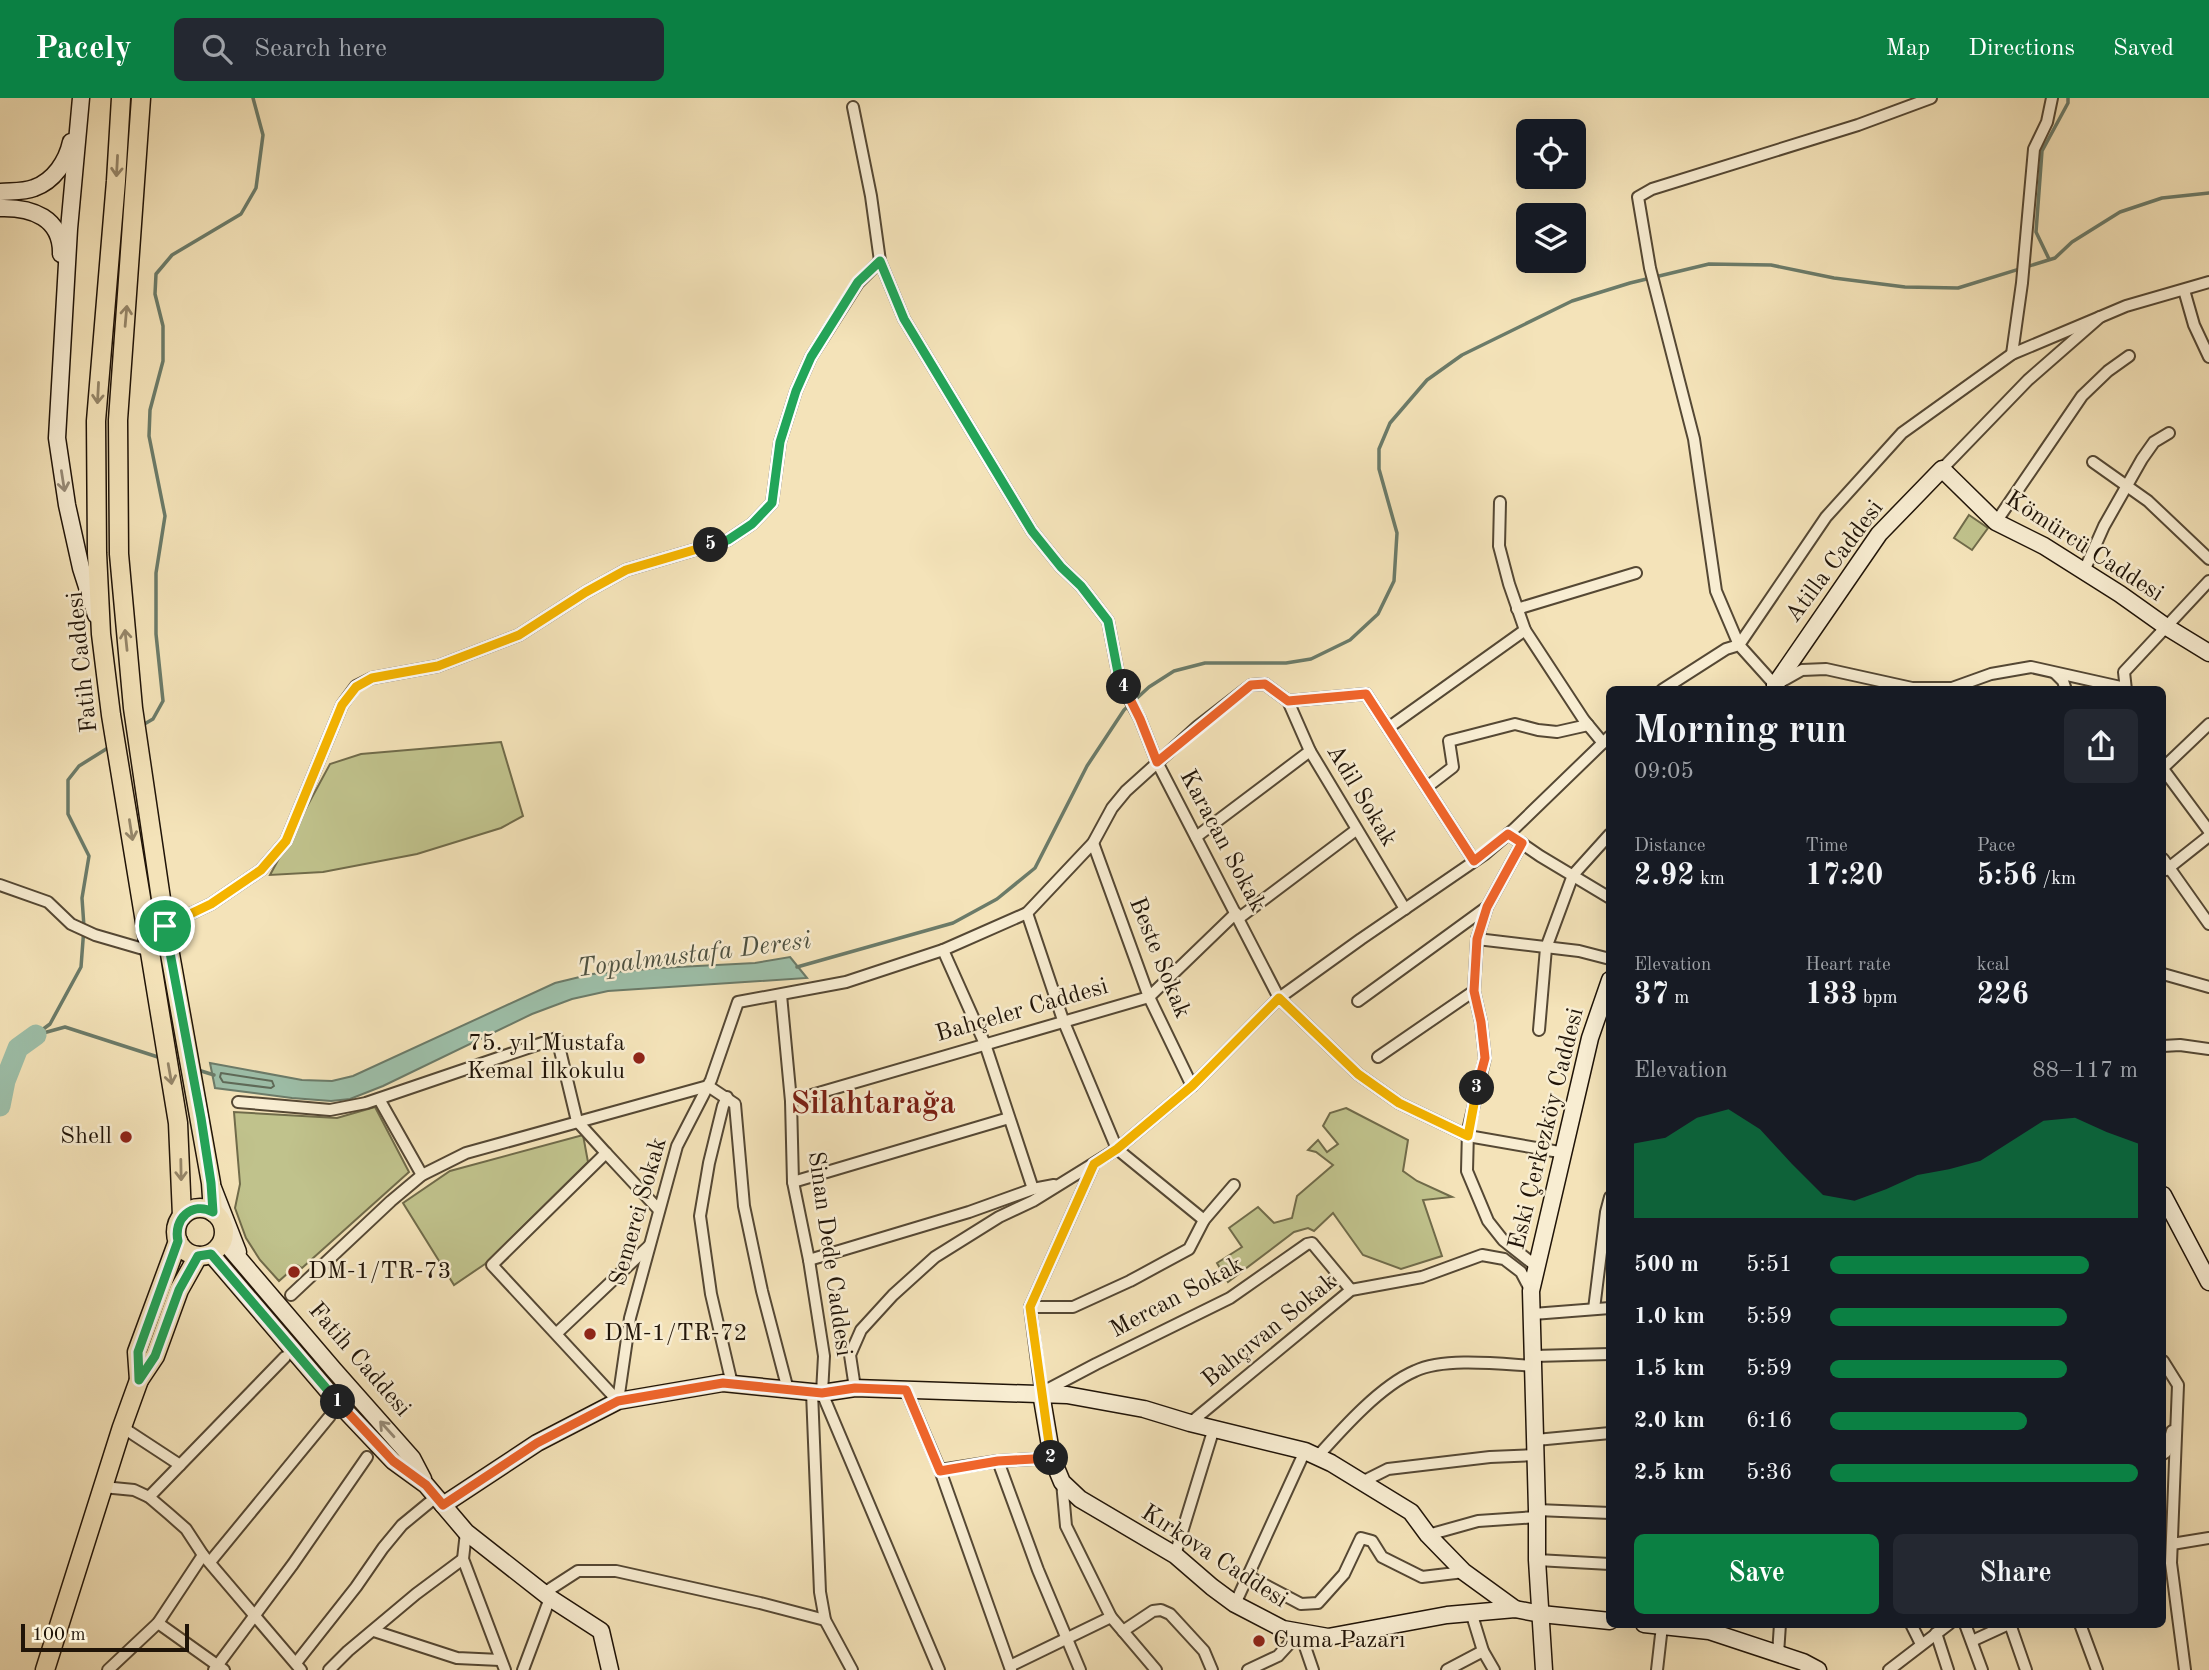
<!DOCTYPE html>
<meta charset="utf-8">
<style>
body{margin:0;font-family:"Old Standard TT",serif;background:#242831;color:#f1f3f6;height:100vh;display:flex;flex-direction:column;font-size:26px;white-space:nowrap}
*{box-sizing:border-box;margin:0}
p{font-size:23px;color:#9ea1a6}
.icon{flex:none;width:38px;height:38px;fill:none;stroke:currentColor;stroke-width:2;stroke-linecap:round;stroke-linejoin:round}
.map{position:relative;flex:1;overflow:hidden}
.drawer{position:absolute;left:1606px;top:588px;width:560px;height:942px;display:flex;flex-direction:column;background:#171b24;border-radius:10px;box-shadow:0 7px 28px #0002}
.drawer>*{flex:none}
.controls{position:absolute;left:1516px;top:21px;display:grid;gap:14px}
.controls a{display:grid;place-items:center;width:70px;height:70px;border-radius:10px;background:#171b24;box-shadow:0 7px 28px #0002;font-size:35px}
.scale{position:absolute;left:21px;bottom:18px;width:168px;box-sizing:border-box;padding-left:7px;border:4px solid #201408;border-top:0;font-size:19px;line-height:24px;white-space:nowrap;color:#201408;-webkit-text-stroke:5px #f8edd2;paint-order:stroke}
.pin{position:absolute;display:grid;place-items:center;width:60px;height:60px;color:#fff;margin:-30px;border:4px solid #fff;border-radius:50%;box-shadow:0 2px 7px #0007}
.km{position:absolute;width:35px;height:35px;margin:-18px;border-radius:50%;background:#222;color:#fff;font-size:19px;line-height:35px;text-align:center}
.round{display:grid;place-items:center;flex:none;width:74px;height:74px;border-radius:10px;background:#242831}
.summary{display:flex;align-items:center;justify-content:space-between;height:119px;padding:0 28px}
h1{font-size:38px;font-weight:700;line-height:52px}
.stats{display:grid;grid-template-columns:repeat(3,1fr);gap:10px;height:119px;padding:7px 28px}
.stats div{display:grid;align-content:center}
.stats b{font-size:30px;font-weight:700}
.stats small{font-size:19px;font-weight:400}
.stats p{font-size:19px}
.chart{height:196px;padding:14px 28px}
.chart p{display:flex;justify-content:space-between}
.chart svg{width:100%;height:126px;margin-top:7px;fill:#0b8043;opacity:.7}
.cta{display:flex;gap:14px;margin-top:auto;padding:14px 28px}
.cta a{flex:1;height:80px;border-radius:10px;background:#0b8043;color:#fff;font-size:28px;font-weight:700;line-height:80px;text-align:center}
.cta a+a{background:#242831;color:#f1f3f6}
ul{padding:0 28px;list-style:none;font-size:23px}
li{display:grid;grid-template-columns:112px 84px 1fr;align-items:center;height:52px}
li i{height:18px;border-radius:9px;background:#0b8043}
header{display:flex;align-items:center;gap:42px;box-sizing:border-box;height:98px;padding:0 35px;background:#0b8043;color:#fff}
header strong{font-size:33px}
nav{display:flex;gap:38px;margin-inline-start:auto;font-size:24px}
.search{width:490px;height:63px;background:#242831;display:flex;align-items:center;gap:18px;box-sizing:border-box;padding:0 24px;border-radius:10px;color:#9ea1a6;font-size:26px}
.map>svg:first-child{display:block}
</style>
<header>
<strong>Pacely</strong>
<div class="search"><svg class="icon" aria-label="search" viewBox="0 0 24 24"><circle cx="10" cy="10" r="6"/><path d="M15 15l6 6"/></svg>Search here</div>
<nav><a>Map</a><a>Directions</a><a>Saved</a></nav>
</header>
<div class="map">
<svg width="2209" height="1572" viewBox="0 0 2209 1572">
<rect width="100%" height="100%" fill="#f4e3b9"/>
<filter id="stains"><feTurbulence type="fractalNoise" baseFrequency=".00286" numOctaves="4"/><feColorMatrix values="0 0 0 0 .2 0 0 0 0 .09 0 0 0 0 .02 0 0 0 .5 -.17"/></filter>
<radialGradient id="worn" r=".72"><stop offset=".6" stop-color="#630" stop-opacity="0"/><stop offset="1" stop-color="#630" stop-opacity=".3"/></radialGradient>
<g fill="#c0c28c" stroke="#706b4a" stroke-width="2">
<polygon points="1969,417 1988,430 1972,452 1954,440"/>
<polygon points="501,644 523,718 501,730 417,756 323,774 270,777 330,666 361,656"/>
<polygon points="375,1009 409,1074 302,1170 297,1167 279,1183 260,1162 246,1140 235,1110 240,1086 234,1014 337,1020"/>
<polygon points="1346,1010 1408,1042 1403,1073 1417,1083 1452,1099 1423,1102 1442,1158 1401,1171 1363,1157 1333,1115 1314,1133 1308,1130 1294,1134 1228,1184 1217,1165 1242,1149 1229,1130 1258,1109 1274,1125 1292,1120 1297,1098 1333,1067 1316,1054 1308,1052 1318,1042 1327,1054 1338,1046 1323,1028 1330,1015"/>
<polygon points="583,1037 588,1064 485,1166 454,1187 403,1105 450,1073"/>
</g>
<polygon fill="#9dbfa9" stroke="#6b7b69" stroke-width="2" points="790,859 807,880 608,893 572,901 532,916 383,988 350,1001 331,1003 292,1000 215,990 210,965 302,982 332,983 353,978 555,885 592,876 659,870 755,865"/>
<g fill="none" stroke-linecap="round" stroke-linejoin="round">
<polygon stroke="#5e6a58" stroke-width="2" points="221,975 272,983 274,988 271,990 223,984 220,979"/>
<g stroke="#6b7b69" stroke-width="3.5">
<polyline points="2049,161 2036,134 2042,53 2068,5 2068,0"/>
<polyline points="141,628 153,621 163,603 156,536 156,475 165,418 149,338 150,312 163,263 163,228 155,196 156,176 172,157 241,116 256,90 263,37 253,0"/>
<polyline points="797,869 953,825 997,801 1035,770 1087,668 1124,612 1149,589 1174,573 1205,565 1286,565 1311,561 1350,542 1378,516 1394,483 1397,435 1379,371 1379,351 1390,325 1427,282 1462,257 1572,203 1630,185 1709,166 1771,167 1834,180 1905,189 1958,190 2055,160 2072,144 2120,114 2162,100 2209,95"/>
<polyline points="38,935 50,926 81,869 84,829 82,800 89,758 68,716 68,682 79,668 111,648"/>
<polyline points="36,937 65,929 161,960"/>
<polyline points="198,972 214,977"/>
</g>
<polyline stroke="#9dbfa9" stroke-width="21" points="0,1008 5,983 18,950 36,937"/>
<defs>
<g id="street">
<polyline points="1931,0 1858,27 1652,91 1638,99 1650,170 1694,341 1716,493 1739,547 1826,419 1902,335 2012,256 2100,219"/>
<polyline points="853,9 871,98 880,163 904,221 1032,433 1061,469 1081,488 1108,523 1118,575 1125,593 1140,621 1157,664 1279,900 1358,976 1399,1005 1468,1038 1565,1055"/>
<polyline points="2184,192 2194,227 2209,259"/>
<polyline points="2012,256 2022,185 2034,51 2047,24 2052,0"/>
<polyline points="2093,364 2148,403 2209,461"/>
<polyline points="1942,371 2028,282 2100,219 2126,208 2209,184"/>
<polyline points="1500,404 1499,448 1509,486 1525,532 1584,622 1603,645"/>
<polyline points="1996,424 2082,298 2108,273 2129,258"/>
<polyline points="2084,473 2104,428 2142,361 2154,344 2169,335"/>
<polyline points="1517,511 1636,475"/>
<polyline points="2055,575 2063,583 2066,592"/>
<polyline points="1779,585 1802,572 1826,571 1912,590 1952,590 1991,576 2031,569 2125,590"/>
<polyline points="1662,592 1726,551 1739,547 1775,587"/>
<polyline points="2126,592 2124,574 2209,483"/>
<polyline points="1288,603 1366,596 1474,763"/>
<polyline points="1388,630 1525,532"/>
<polyline points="2163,670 2209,626"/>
<polyline points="2163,671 2209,733"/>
<polyline points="1427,689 1453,669 1449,643 1515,626 1538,632 1557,634 1588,627"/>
<polyline points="1508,736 1540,758 1610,800"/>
<polyline points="1196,739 1310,653"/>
<polyline points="1093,745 1149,899 1192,988"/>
<polyline points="1522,745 1487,809 1477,841 1474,893 1481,924 1485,960 1468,1032 1467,1073 1488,1123 1503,1142 1537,1169"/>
<polyline points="2163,761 2209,826"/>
<polyline points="2166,772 2209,738"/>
<polyline points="0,787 48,804 71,826 95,837 150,853"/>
<polyline points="1027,815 1063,922 1117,1051 1204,1122"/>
<polyline points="1239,820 1356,732"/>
<polyline points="165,828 211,806 261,772 286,743 342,607 356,588 372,580 438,568 519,537 586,494 626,472 728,442 752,426 772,405 780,344 796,293 811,259 858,185 880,163"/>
<polyline points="1477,841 1579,853 1610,861"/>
<polyline points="943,852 985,946 1033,1091"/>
<polyline points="2163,876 2209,889"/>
<polyline points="781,897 791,1003 793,1084 809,1162 824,1258 822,1295 939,1572"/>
<polyline points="1358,903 1487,809"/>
<polyline points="1539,932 1546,850 1573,777 1610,736"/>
<polyline points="2163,948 2180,947 2209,951"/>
<polyline points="1378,959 1474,893"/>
<polyline points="727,999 723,1008 709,1065 700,1118 711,1196 732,1286"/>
<polyline points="379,1001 422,1077"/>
<polyline points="791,1003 1149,899 1236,815"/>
<polyline points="238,1004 330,1012 366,1005 557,940 577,1023 606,1055"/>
<polyline points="1094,1066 1030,1209 1041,1295 1096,1266 1230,1200 1307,1146 1312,1145 1351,1192"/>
<polyline points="793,1084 1009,1020"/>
<polyline points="809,1162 969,1114 1033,1091 1054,1087"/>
<polyline points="291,1197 391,1103 422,1077 466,1055 708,988 735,1006 744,1108 762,1193 788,1292"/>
<polyline points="1030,1209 1073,1209 1130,1183 1189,1151 1204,1122 1234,1087"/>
<polyline points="1594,1211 1606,1114 1610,1099"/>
<polyline points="1533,1216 1610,1210"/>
<polyline points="557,1235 649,1148"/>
<polyline points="1534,1258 1610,1256"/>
<polyline points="2163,1263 2178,1287 2171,1465 2185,1572"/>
<polyline points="855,1290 850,1257 861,1232 893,1197 935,1159 999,1119 1033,1103 1117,1051 1192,988 1279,900 1361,841 1485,756 1514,731 1610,638"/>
<polyline points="906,1292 940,1372 1011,1572"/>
<polyline points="812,1294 820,1494 825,1522 852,1572"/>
<polyline points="618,1303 630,1220 677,1048 711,982 738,904 846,884 943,852 1027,815 1093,745 1112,710 1126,693 1198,628 1251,587 1265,586 1288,603 1310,653 1405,811"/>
<polyline points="618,1303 492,1167 606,1055 659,1112"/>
<polyline points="1190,1325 1351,1192 1422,1179 1482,1157 1504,1161 1521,1174 1531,1193"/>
<polyline points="122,1329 180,1367"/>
<polyline points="1536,1342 1610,1335"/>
<polyline points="2163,1356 2166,1354 2172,1333"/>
<path d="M1317,1359C1342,1331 1380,1288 1415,1273C1445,1259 1501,1266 1534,1268"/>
<polyline points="998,1363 1038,1472 1080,1572"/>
<polyline points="940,1372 998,1363 1052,1360"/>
<polyline points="1062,1384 1066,1428 1111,1519 1156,1572"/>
<polyline points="1362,1384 1388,1371 1490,1359 1536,1357"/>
<polyline points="103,1389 134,1392 149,1399 169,1416 186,1431 203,1457 301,1572"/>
<polyline points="149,1399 285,1259"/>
<polyline points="1537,1412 1610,1415"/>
<polyline points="466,1434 463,1461 505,1572"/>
<polyline points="1428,1437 1478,1423 1537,1419"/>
<polyline points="2172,1446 2209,1440"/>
<polyline points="1175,1457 1214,1330"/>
<polyline points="1537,1462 1610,1466"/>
<polyline points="210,1464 330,1318"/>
<polyline points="1248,1478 1301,1506 1318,1505 1344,1476 1361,1440 1372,1443 1382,1459 1422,1479 1464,1474"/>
<polyline points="544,1495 578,1473 616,1473 760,1505 825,1522"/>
<polyline points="1235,1506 1305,1353"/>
<polyline points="1471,1514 1483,1553 1494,1572"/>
<polyline points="158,1525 224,1572"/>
<polyline points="1911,1526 1921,1546"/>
<polyline points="1965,1526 1982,1572"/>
<polyline points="2010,1526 2026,1572"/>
<polyline points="2080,1526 2097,1572"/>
<polyline points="374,1533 457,1560 500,1562"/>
<polyline points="1123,1533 1153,1513 1161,1512 1170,1516 1204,1553 1212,1572"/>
<polyline points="1936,1535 1948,1572"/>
<polyline points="1972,1543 2009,1526"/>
<polyline points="1778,1556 1780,1526"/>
<polyline points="296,1565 356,1489 383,1450 402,1427 436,1399"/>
<polyline points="1010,1568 1111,1519"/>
<polyline points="108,1572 158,1525 203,1457"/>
<polyline points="214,1572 293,1466 367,1359"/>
<polyline points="329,1572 348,1553 416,1496 463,1461"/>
<polyline points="523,1572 550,1500"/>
<polyline points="1248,1572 1278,1558 1300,1534 1313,1572"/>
<polyline points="1447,1572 1483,1553"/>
<polyline points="1657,1572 1662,1528"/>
<polyline points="1889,1572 1949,1526"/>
</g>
<g id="secondary">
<polyline points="81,0 69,131 57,340 67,407 81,470 96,517"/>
<path d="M0,94C11,93 24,94 34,90C54,83 67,63 71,44"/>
<path d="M0,110C32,109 62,120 61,156"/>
<polyline points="1776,592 1775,587 1879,436 1942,371 1996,424 2044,448 2120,496 2165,528 2209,555"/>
<polyline points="213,1090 238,1154"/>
<polyline points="2163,1097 2209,1184"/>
<polyline points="223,1142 334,1272 412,1360 423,1381"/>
<polyline points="211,1156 339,1306 393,1363 426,1387 466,1434 550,1500 601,1533 610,1572"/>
<polyline points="1041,1295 1052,1360 1062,1384 1080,1401 1175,1457 1212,1489 1235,1506 1283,1531 1328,1539 1447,1517 1515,1511 1541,1516 1610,1523"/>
<polyline points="443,1407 537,1345 618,1303 723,1285 822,1295 855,1290 1067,1297 1144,1311 1190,1325 1305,1353 1331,1365 1411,1414 1428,1437 1464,1474 1515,1511"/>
<polyline points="1644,1526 1709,1533 1803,1564 1818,1572"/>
<polyline points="1544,1572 1537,1462 1537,1412 1531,1193 1590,940 1610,882"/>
</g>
<g id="primary">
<polyline points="121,0 116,83 96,323 97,455 101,536 111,617 178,1025 182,1118"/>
<polyline points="141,0 118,322 119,456 133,610 165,828 211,1085 213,1114"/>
<circle cx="200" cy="1134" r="24"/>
<polyline points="139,1282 137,1254 178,1143"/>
<polyline points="45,1572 122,1329 139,1282 155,1258 179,1192 198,1158"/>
</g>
</defs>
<use href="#street" stroke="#554834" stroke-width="14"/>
<use href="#secondary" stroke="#201408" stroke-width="19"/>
<use href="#primary" stroke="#201408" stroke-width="21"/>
<use href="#street" stroke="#f8edd2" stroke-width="10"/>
<use href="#secondary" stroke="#f8edd2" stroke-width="16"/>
<use href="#primary" stroke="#f4e3b9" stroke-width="18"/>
</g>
<defs><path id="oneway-shaft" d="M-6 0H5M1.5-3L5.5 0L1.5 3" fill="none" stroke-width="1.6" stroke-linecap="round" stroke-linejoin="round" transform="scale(1.75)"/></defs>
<g stroke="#958669">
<use href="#oneway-shaft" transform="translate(117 68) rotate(93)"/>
<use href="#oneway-shaft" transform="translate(126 218) rotate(-85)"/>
<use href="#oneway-shaft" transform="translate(98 295) rotate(93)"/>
<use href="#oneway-shaft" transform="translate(126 542) rotate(-96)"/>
<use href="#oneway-shaft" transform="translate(131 732) rotate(81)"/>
<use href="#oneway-shaft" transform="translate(170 976) rotate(80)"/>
<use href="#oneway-shaft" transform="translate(181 1072) rotate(89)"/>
</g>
<g stroke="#978b77">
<use href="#oneway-shaft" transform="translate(63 383) rotate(81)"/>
<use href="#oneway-shaft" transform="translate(387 1331) rotate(-132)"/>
</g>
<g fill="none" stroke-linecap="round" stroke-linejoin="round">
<defs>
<path id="split-1" d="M165,828L201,1020L211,1085L213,1114C192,1103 173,1121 178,1143L138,1254L139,1282L155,1258L179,1192L198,1158L211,1156L338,1304"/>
<polyline id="split-2" points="338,1304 393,1363 426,1387 443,1407 537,1345 618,1303 723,1285 822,1295 855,1290 906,1292 940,1373 998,1363 1051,1360"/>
<polyline id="split-3" points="1051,1360 1030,1209 1094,1066 1117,1051 1192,988 1279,900 1358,976 1399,1005 1468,1038 1477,990"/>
<polyline id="split-4" points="1124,589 1140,621 1157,664 1251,587 1265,586 1288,603 1366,596 1474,763 1508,736 1522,745 1487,809 1477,841 1474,893 1481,924 1485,960 1477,990"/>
<polyline id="split-5" points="711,447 728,442 752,426 772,405 780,344 796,293 811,259 858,184 880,163 904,221 1032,433 1061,469 1081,488 1108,523 1118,575 1124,589"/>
<polyline id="split-6" points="165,828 211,806 261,772 286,743 342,607 356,589 372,580 438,568 519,537 586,494 626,472 711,447"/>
</defs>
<use href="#split-1" stroke="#fff" stroke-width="14"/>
<use href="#split-2" stroke="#fff" stroke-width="14"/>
<use href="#split-3" stroke="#fff" stroke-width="14"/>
<use href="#split-4" stroke="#fff" stroke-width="14"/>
<use href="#split-5" stroke="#fff" stroke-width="14"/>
<use href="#split-6" stroke="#fff" stroke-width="14"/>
<use href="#split-1" stroke="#22a559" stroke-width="9"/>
<use href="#split-2" stroke="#f0652b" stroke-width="9"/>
<use href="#split-3" stroke="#f5b400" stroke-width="9"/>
<use href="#split-4" stroke="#f0652b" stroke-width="9"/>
<use href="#split-5" stroke="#22a559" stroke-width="9"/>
<use href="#split-6" stroke="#f5b400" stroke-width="9"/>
</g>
<g fill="#8f2418" stroke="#f8edd2" stroke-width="2.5">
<circle cx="639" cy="960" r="7"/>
<circle cx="126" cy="1039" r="7"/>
<circle cx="294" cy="1174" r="7"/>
<circle cx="590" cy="1236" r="7"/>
<circle cx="1259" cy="1543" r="7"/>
</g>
<g text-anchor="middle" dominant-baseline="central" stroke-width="5" stroke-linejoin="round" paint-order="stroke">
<g font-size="24" fill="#201408" stroke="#f8edd2">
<text transform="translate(2084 449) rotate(33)">Kömürcü Caddesi</text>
<text transform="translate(1835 464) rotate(-53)">Atilla Caddesi</text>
<text transform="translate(83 564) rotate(-96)">Fatih Caddesi</text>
<text transform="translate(1361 698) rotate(59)">Adil Sokak</text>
<text transform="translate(1222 743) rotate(62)">Karacan Sokak</text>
<text transform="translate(1159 860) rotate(68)">Beste Sokak</text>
<text transform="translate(1022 913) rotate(-16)">Bahçeler Caddesi</text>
<text transform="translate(1547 1031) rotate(-76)">Eski Çerkezköy Caddesi</text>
<text transform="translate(639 1114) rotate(-74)">Semerci Sokak</text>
<text transform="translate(829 1156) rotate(82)">Sinan Dede Caddesi</text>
<text transform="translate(1177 1200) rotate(-28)">Mercan Sokak</text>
<text transform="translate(1270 1233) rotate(-39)">Bahçıvan Sokak</text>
<text transform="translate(359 1262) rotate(49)">Fatih Caddesi</text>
<text transform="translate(1214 1459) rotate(33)">Kırkova Caddesi</text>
</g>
<g font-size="24" fill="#201408" stroke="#f8edd2" text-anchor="start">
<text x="625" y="946" text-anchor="end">75. yıl Mustafa<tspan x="625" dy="28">Kemal İlkokulu</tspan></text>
<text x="112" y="1039" text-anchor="end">Shell</text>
<text x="308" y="1174">DM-1/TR-73</text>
<text x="604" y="1236">DM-1/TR-72</text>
<text x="1273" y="1543">Cuma Pazarı</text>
</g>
<g font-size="26" font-style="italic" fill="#4c5040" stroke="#f8edd2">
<text transform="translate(694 857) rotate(-7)">Topalmustafa Deresi</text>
</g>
<g font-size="32" font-weight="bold" fill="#7a1f14" stroke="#f8edd2">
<text x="873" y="1007">Silahtarağa</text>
</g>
</g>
<rect width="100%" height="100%" filter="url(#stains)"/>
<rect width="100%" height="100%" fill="url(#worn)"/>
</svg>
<div class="controls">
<a><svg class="icon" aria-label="locate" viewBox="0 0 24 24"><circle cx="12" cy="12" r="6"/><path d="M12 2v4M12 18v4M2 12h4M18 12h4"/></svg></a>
<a><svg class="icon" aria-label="layers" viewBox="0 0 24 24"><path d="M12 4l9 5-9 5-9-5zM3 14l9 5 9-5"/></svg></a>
</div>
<div class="scale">100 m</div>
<div class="pin" style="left:165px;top:828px;background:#1e9e55"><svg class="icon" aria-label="arrive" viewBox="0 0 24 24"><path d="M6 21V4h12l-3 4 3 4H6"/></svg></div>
<b class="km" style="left:338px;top:1304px">1</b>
<b class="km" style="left:1051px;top:1360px">2</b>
<b class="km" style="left:1477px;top:990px">3</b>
<b class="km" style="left:1124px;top:589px">4</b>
<b class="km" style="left:711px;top:447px">5</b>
<section class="drawer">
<div class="summary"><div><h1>Morning run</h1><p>09:05</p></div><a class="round"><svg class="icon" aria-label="share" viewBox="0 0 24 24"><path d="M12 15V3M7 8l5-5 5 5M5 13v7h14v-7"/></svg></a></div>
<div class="stats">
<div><p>Distance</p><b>2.92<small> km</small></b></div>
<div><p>Time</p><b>17:20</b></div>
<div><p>Pace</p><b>5:56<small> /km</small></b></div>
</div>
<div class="stats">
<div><p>Elevation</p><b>37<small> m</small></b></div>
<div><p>Heart rate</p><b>133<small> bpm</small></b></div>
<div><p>kcal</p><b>226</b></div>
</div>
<div class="chart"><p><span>Elevation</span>88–117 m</p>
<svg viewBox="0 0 160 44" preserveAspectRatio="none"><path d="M0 44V18L10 16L20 9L30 6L40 13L50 25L60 36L70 38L80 34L90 29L100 27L110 24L120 17L130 10L140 9L150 14L160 18V44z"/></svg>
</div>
<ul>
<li><b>500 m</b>5:51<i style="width:84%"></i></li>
<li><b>1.0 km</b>5:59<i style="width:77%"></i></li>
<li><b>1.5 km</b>5:59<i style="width:77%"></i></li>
<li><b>2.0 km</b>6:16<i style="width:64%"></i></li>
<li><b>2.5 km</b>5:36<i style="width:100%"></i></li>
</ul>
<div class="cta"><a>Save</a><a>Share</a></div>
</section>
</div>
